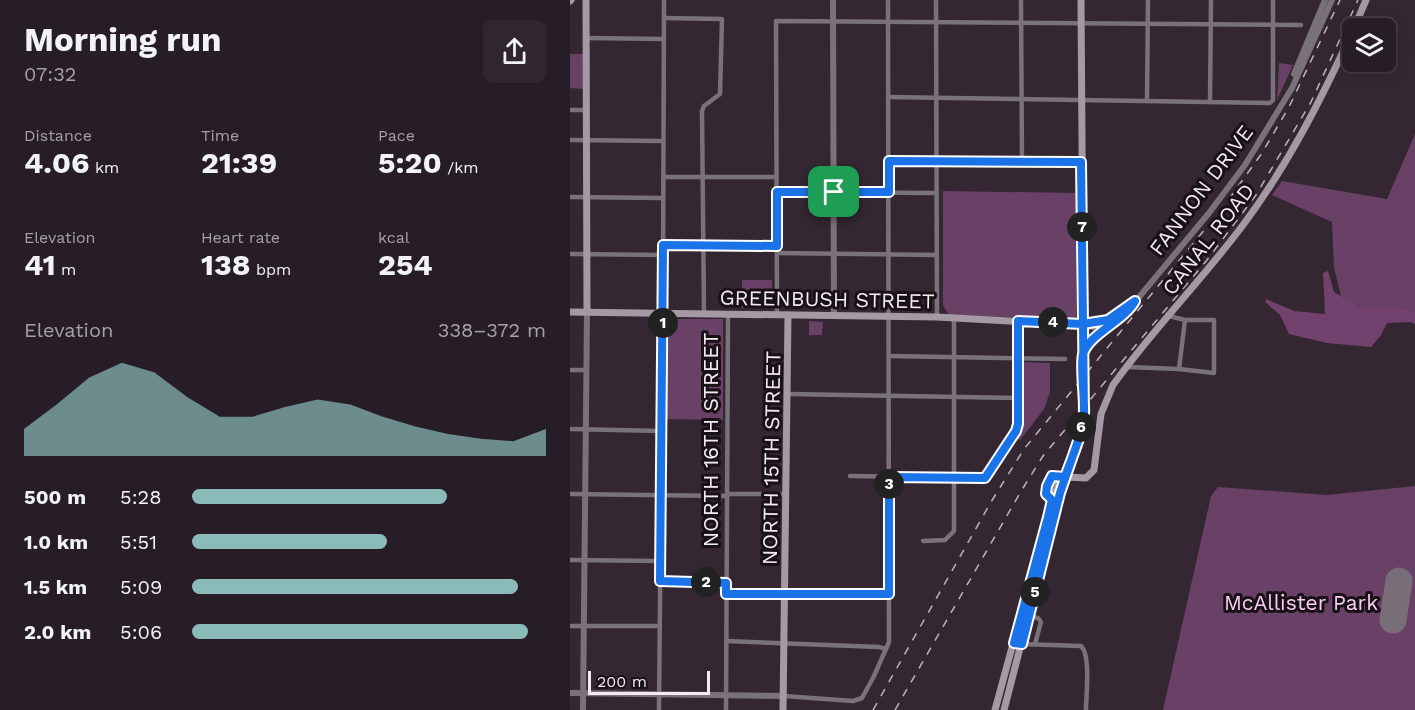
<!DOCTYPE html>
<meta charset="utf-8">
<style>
body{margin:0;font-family:"Work Sans",sans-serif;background:#2f262e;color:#f1f3f6;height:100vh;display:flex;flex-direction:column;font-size:22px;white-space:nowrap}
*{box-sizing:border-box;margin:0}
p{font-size:20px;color:#a4a2a7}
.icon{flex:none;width:33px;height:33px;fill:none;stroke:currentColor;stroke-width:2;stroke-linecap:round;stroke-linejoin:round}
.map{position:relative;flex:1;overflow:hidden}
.side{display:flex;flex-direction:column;background:#271d26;width:570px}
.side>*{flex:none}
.tools{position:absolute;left:772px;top:18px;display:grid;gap:12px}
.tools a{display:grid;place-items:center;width:54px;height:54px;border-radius:9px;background:#271d26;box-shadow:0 3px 15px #0003,0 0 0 2px #433b43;font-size:30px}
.scale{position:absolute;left:18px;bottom:15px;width:122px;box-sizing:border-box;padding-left:6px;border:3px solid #f4ebf2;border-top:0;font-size:16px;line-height:21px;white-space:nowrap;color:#f4ebf2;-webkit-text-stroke:4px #181217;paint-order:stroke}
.pin{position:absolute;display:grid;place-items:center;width:51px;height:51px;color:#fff;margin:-26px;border-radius:12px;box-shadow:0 3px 9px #0006}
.km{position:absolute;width:30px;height:30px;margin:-15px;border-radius:50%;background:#222;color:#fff;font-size:16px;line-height:30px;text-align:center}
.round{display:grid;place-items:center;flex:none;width:63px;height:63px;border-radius:9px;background:#2f262e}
.head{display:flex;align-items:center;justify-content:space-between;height:102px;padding:0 24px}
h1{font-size:33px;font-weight:700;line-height:45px}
.metrics{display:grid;grid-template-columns:repeat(3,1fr);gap:9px;height:102px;padding:6px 24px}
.metrics div{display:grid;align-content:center}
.metrics b{font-size:30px;font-weight:700}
.metrics small{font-size:16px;font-weight:400}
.metrics p{font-size:16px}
.chart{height:168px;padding:12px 24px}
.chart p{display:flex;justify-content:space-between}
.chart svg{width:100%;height:108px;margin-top:6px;fill:#8bbbb9;opacity:.7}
ul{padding:0 24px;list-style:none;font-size:20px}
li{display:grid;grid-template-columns:96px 72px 1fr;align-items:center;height:45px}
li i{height:15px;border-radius:8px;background:#8bbbb9}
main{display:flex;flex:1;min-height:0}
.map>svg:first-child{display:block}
</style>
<main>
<section class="side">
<div class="head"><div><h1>Morning run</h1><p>07:32</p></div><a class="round"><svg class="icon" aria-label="share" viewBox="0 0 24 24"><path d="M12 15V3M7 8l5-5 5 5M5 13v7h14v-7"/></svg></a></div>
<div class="metrics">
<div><p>Distance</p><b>4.06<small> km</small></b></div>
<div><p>Time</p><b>21:39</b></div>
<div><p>Pace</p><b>5:20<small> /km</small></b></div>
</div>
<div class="metrics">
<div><p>Elevation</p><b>41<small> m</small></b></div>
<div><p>Heart rate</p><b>138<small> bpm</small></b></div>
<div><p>kcal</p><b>254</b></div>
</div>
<div class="chart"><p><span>Elevation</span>338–372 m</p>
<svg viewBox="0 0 160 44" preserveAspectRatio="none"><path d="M0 44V33L10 23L20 12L30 6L40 10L50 20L60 28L70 28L80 24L90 21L100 23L110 28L120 32L130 35L140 37L150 38L160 33V44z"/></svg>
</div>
<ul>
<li><b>500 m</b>5:28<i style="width:72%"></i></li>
<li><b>1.0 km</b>5:51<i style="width:55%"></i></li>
<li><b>1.5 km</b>5:09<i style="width:92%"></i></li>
<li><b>2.0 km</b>5:06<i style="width:95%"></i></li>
</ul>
</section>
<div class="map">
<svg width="845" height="710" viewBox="0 0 845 710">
<rect width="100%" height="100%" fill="#342732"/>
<g fill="#6a4166">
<polygon points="0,54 13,54 13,89 0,88"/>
<polygon points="709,63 723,65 707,100"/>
<polygon points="845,134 845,312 834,309 794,309 771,296 764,267 762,222 702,195 712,181 817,199"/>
<polygon points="373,191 506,193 506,318 385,316 378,314 373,305"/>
<rect x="172" y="280" width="30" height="28"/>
<polygon points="98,319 153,319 153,420 96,419"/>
<polygon points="239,321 253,322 252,335 239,335"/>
<polygon points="453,362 480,363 480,392 474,409 450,440 446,437 451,428"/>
<polygon points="845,486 845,710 593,710 641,496 648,487 757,495"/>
</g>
<polygon fill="#73416e" points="758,271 764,292 794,309 834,309 845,312 845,324 841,322 817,323 811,335 801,347 757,343 719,334 710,315 695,302 696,299 724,311 755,314 753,273"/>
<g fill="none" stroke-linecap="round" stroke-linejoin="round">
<polyline stroke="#796e77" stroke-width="27" points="823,620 829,581"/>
<g stroke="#797278" stroke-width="4.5">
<polyline points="366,0 367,317"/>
<polyline points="451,0 452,161"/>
<polyline points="94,18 152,19 150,94 134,106 132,111 134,314"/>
<polyline points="17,38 94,39"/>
<polyline points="318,97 700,103 703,100 703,0"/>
<polyline points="577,101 578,0"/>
<polyline points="640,102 641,0"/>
<polyline points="0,110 17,110"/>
<polyline points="0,140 93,141"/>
<polyline points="319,161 511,162"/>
<polyline points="93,177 206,177"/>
<polyline points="206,192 366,193"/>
<polyline points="0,197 93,198"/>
<polyline points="93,245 207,246"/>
<polyline points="207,253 367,255"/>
<polyline points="0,254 93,255"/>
<polyline points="207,315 206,21 731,25"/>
<polyline points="319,356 495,359"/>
<polyline points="557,367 609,369 644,373 644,320 615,320 599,316"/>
<polyline points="609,369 615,320"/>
<polyline points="0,370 17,370"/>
<polyline points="218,394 448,398"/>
<polyline points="0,429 91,431"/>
<polyline points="280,476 415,478 446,431 448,424 448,321"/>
<polyline points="0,494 154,496 160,494 217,494"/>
<polyline points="482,500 476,491 480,479 484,475 495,477"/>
<polyline points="353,541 375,540 384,531 384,319"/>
<polyline points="0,560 90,561"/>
<polyline points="90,581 156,583"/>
<polyline points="156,594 319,594"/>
<polyline points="459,616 468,618 471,622 465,644"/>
<polyline points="0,626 89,626"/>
<polyline points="156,641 309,647 316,649"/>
<path d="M451,644L511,646C521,655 516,695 516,710"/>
<polyline points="214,696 283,701 292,698 304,676 319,642 318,0"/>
<polyline points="89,710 93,284 94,0"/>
<polyline points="156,710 158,314"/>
</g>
<g stroke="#797278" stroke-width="6">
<polyline points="263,0 264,316"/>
<polyline points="724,74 755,0"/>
<polyline points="514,324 538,320 558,305"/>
<path d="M513,325C528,331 544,324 555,314L639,213L675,165L722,88L762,0"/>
<polyline points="0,693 214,696"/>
<polyline points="13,710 17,312"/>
</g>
<g stroke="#a59aa3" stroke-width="7">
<polyline points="16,0 17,312"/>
<polyline points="0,1 1,0"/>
<polyline points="784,28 796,0"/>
<polyline points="0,312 367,317 513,325"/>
<polyline points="513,354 525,338 546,321"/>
<path d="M495,477L516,478L524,470L531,414L543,385C583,329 632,280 673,225C718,165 752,98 783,30"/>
<polyline points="213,710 218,315"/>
<polyline points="425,710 482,500 489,483 495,477"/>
<polyline points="434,710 490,493 508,441 514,416 511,0"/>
</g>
<g stroke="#beb4bc" stroke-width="1.5" stroke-dasharray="8 8" stroke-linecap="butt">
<polyline points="303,710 421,502 454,449 654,206 692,153 719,107 770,0"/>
<polyline points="325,710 450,493 473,456 637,260 686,195 741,102 788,0"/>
</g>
</g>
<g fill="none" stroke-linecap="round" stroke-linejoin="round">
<defs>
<path id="route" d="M264,192H207V246L93,245L90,581L156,583V594H319V477L415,478L446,431L448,424V321L513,324L514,416L508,441L490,493L452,644L444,643L478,517L482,500L476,494L477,486L482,476L495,477C502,457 512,436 514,415C515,399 510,367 513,354C519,334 554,321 565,301L538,320L513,324L511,162L319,161V192H264"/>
</defs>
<use href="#route" stroke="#fff" stroke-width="12"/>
<use href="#route" stroke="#1a73e8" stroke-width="8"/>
</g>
<g text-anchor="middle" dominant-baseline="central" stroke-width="6" stroke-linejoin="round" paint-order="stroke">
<g font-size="21" fill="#f4ebf2" stroke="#181217">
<text transform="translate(631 190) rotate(-53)">FANNON DRIVE</text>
<text transform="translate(638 239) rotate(-52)">CANAL ROAD</text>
<text transform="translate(257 299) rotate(1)">GREENBUSH STREET</text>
<text transform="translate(140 440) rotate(-90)">NORTH 16TH STREET</text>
<text transform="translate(201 458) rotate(-89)">NORTH 15TH STREET</text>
</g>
<g font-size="21" fill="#fbccf5" stroke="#181217">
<text x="731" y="602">McAllister Park</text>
</g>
</g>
</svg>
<div class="tools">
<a><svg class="icon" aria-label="layers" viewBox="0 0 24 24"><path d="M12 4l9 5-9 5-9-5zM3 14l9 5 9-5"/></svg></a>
</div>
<div class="scale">200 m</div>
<div class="pin" style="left:264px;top:192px;background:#1e9e55"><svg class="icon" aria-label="arrive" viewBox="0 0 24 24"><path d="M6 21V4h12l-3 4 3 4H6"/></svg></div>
<b class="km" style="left:93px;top:323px">1</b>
<b class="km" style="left:136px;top:582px">2</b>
<b class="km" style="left:319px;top:484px">3</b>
<b class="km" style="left:483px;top:322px">4</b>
<b class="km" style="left:465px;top:592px">5</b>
<b class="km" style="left:511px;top:427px">6</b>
<b class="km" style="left:512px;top:227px">7</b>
</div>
</main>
